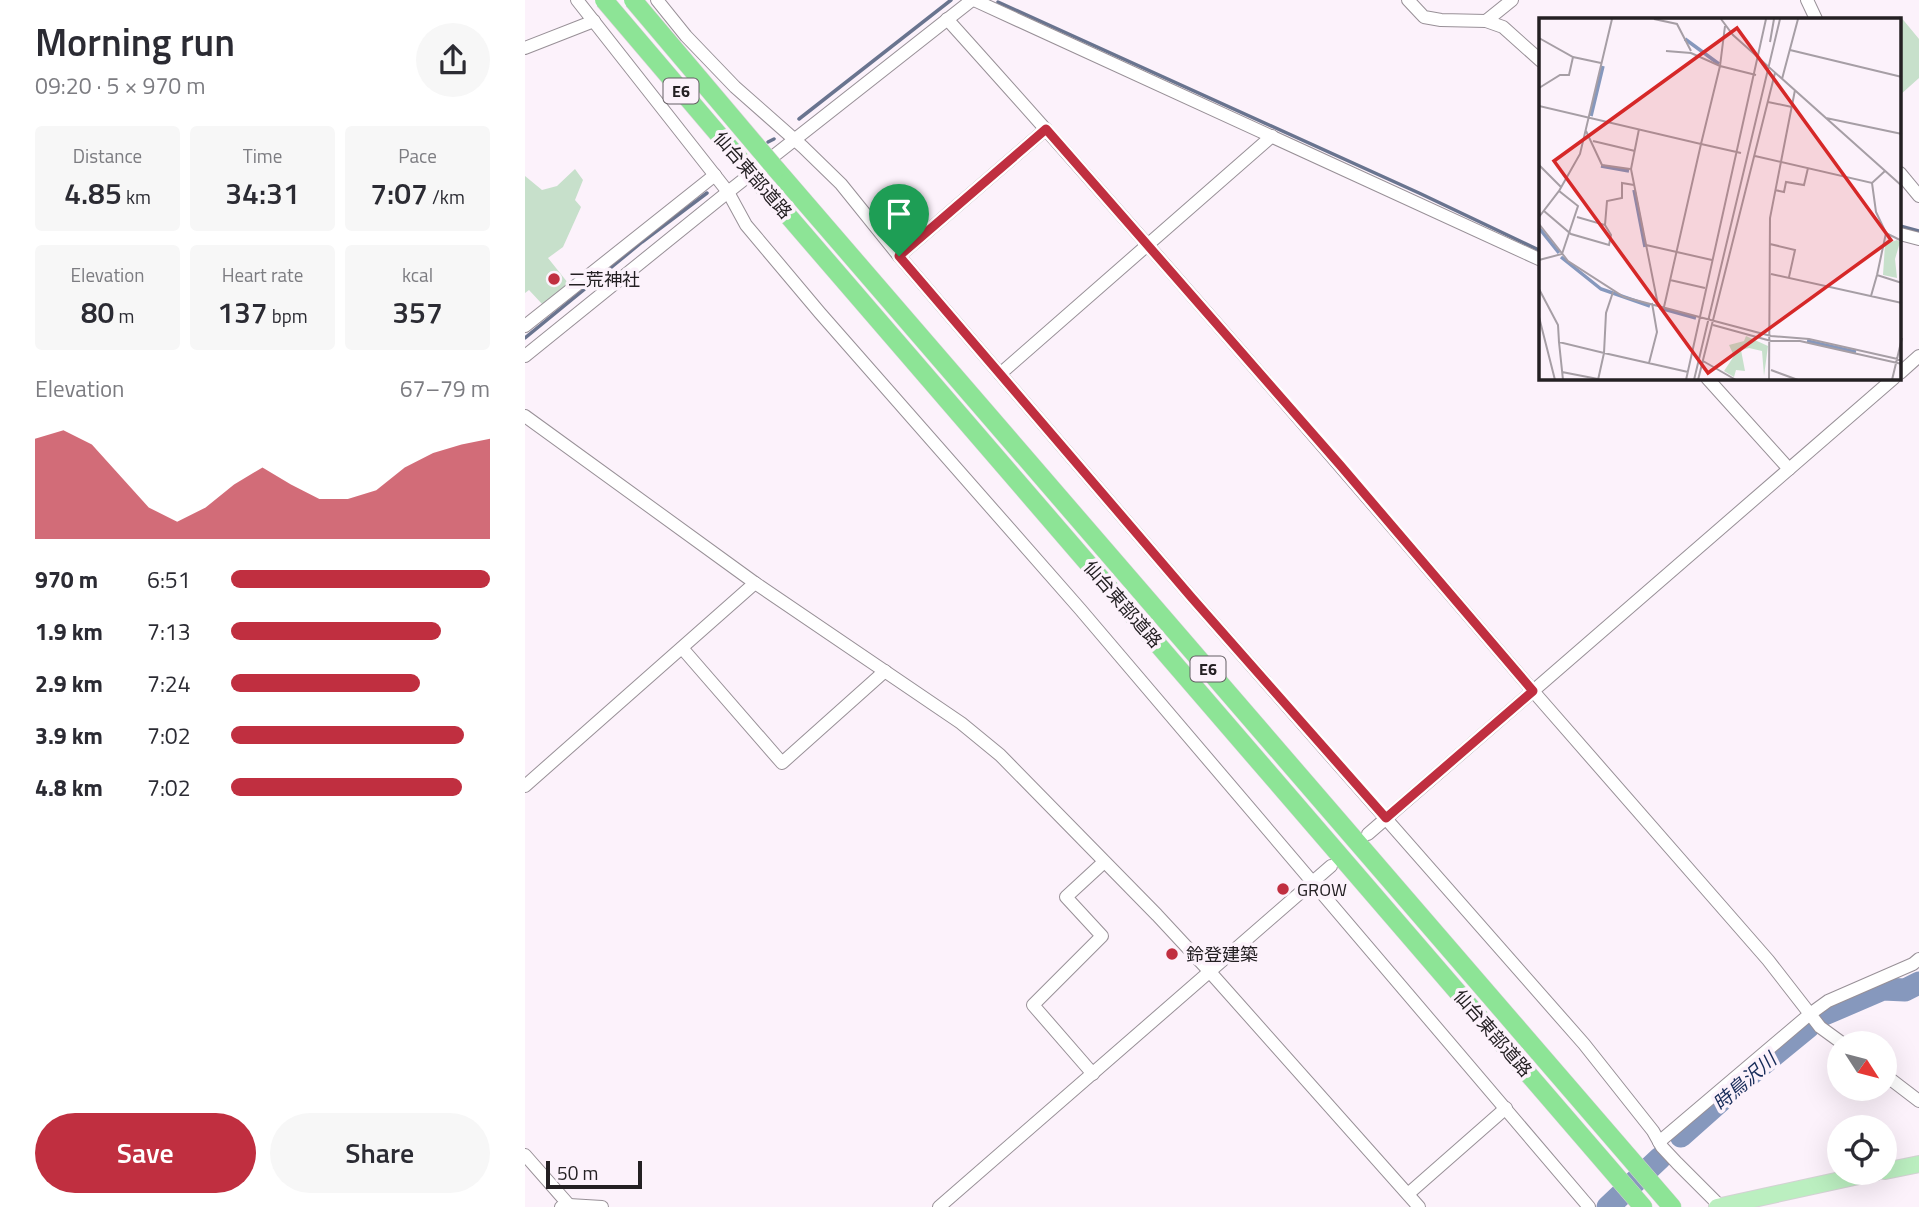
<!DOCTYPE html>
<meta charset="utf-8">
<style>
body{margin:0;font-family:"Titillium Web","Noto Sans JP",sans-serif;background:#f7f7f7;color:#2b2b33;height:100vh;display:flex;flex-direction:column;font-size:26px;white-space:nowrap}
*{box-sizing:border-box;margin:0}
p{font-size:23px;color:#7c7c81}
.icon{flex:none;width:38px;height:38px;fill:none;stroke:currentColor;stroke-width:2;stroke-linecap:round;stroke-linejoin:round}
.map{position:relative;flex:1;overflow:hidden}
.side{display:flex;flex-direction:column;background:#fff;width:525px}
.side>*{flex:none}
.needle{width:46px;rotate:126deg}
.tools{position:absolute;left:1302px;top:1031px;display:grid;gap:14px}
.tools a{display:grid;place-items:center;width:70px;height:70px;border-radius:50%;background:#fff;box-shadow:0 7px 28px #0002;font-size:35px}
.scale{position:absolute;left:21px;bottom:18px;width:96px;box-sizing:border-box;padding-left:7px;border:4px solid #242023;border-top:0;font-size:19px;line-height:24px;white-space:nowrap;color:#242023;-webkit-text-stroke:5px #fcf2fb;paint-order:stroke}
.pin{position:absolute;display:grid;place-items:center;width:60px;height:60px;color:#fff;margin:-72px -30px;border-radius:50% 50% 50% 0;rotate:-45deg;box-shadow:0 0 7px #0007}
.pin .icon{rotate:45deg}
.round{display:grid;place-items:center;flex:none;width:74px;height:74px;border-radius:37px;background:#f7f7f7}
.overview{display:flex;align-items:center;justify-content:space-between;height:119px;padding:0 35px}
h1{font-size:38px;font-weight:600;line-height:52px}
.stats{display:grid;grid-template-columns:repeat(3,1fr);gap:10px;height:119px;padding:7px 35px}
.stats div{display:grid;align-content:center;border-radius:7px;background:#f7f7f7;text-align:center}
.stats b{font-size:30px;font-weight:600}
.stats small{font-size:19px;font-weight:400}
.stats p{font-size:19px}
.chart{height:196px;padding:14px 35px}
.chart p{display:flex;justify-content:space-between}
.chart svg{width:100%;height:126px;margin-top:7px;fill:#c02f40;opacity:.7}
.primary-button{display:flex;gap:14px;margin-top:auto;padding:14px 35px}
.primary-button a{flex:1;height:80px;border-radius:42px;background:#c02f40;color:#fff;font-size:28px;font-weight:600;line-height:80px;text-align:center}
.primary-button a+a{background:#f7f7f7;color:#2b2b33}
ul{padding:0 35px;list-style:none;font-size:23px}
li{display:grid;grid-template-columns:112px 84px 1fr;align-items:center;height:52px}
li i{height:18px;border-radius:9px;background:#c02f40}
main{display:flex;flex:1;min-height:0}
.map>svg:first-child{display:block}
</style>
<main>
<section class="side">
<div class="overview"><div><h1>Morning run</h1><p>09:20 · 5 × 970 m</p></div><a class="round"><svg class="icon" aria-label="share" viewBox="0 0 24 24"><path d="M12 15V3M7 8l5-5 5 5M5 13v7h14v-7"/></svg></a></div>
<div class="stats">
<div><p>Distance</p><b>4.85<small> km</small></b></div>
<div><p>Time</p><b>34:31</b></div>
<div><p>Pace</p><b>7:07<small> /km</small></b></div>
</div>
<div class="stats">
<div><p>Elevation</p><b>80<small> m</small></b></div>
<div><p>Heart rate</p><b>137<small> bpm</small></b></div>
<div><p>kcal</p><b>357</b></div>
</div>
<div class="chart"><p><span>Elevation</span>67–79 m</p>
<svg viewBox="0 0 160 44" preserveAspectRatio="none"><path d="M0 44V9L10 6L20 11L30 22L40 33L50 38L60 33L70 25L80 19L90 25L100 30L110 30L120 27L130 19L140 14L150 11L160 9V44z"/></svg>
</div>
<ul>
<li><b>970 m</b>6:51<i style="width:100%"></i></li>
<li><b>1.9 km</b>7:13<i style="width:81%"></i></li>
<li><b>2.9 km</b>7:24<i style="width:73%"></i></li>
<li><b>3.9 km</b>7:02<i style="width:90%"></i></li>
<li><b>4.8 km</b>7:02<i style="width:89%"></i></li>
</ul>
<div class="primary-button"><a>Save</a><a>Share</a></div>
</section>
<div class="map">
<svg width="1394" height="1207" viewBox="0 0 1394 1207">
<rect width="100%" height="100%" fill="#fcf2fb"/>
<g fill="#c7e0cb">
<polygon points="1375,16 1394,39 1394,78 1375,95 1375,19 1371,19"/>
<polygon points="50,169 58,180 50,200 56,207 38,247 23,258 43,283 18,305 4,290 0,293 0,176 17,190 32,186"/>
</g>
<g fill="none" stroke-linecap="round" stroke-linejoin="round">
<g stroke="#69748f" stroke-width="3.5">
<polyline points="473,2 894,193 1016,251"/>
<polyline points="274,119 426,0"/>
<polyline points="243,142 249,139"/>
<polyline points="1375,226 1394,231"/>
<polyline points="0,338 117,242 182,193"/>
</g>
<g stroke="#8698bd" stroke-width="23">
<polyline points="1295,1016 1358,989 1380,990 1394,983"/>
<polyline points="1156,1136 1228,1072 1283,1027"/>
<polyline points="1083,1207 1135,1158"/>
</g>
<defs>
<g id="minor">
<polyline points="52,0 203,192 221,225 295,313 555,609 1064,1207"/>
<polyline points="132,0 161,36 210,87 278,147 316,184 374,256 667,598 1059,1044 1128,1131 1137,1147 1152,1163 1196,1207"/>
<polyline points="449,0 1016,260"/>
<polyline points="883,0 899,17 916,20 961,21 987,0"/>
<polyline points="1282,0 1291,19"/>
<path d="M422,19C621,240 815,465 1008,691L1369,378"/>
<polyline points="961,21 978,27 1016,61"/>
<polyline points="0,48 69,21"/>
<polyline points="1375,173 1394,196"/>
<polyline points="1375,234 1394,239"/>
<polyline points="374,256 521,129"/>
<polyline points="0,326 190,175"/>
<polyline points="0,356 203,192 447,0"/>
<polyline points="1375,373 1394,356"/>
<polyline points="475,374 747,136"/>
<polyline points="1182,378 1264,469"/>
<polyline points="0,416 230,583 436,723 475,755 632,915 685,972 894,1207"/>
<polyline points="157,648 257,763 360,671"/>
<polyline points="0,786 230,583"/>
<polyline points="843,834 1008,691 1243,960 1285,1014 1134,1142"/>
<polyline points="1317,1043 1295,1027 1285,1014 1303,1001 1388,964 1394,959"/>
<polyline points="568,1074 508,1005 577,936 541,897 579,862"/>
<polyline points="1360,1075 1394,1101"/>
<polyline points="0,1155 44,1205 36,1207"/>
<polyline points="883,1194 981,1108"/>
<polyline points="44,1205 77,1207"/>
<polyline points="414,1207 806,866"/>
</g>
<g id="major">
<polyline points="1360,1171 1394,1164"/>
<polyline points="1192,1207 1352,1172"/>
</g>
<g id="highway">
<polyline points="251,169 1147,1207"/>
<polyline points="234,182 1118,1207"/>
</g>
</defs>
<use href="#minor" stroke="#989097" stroke-width="14"/>
<use href="#major" stroke="#d3d2d3" stroke-width="18"/>
<use href="#highway" stroke="#d3d2d3" stroke-width="19"/>
<use href="#minor" stroke="#fff" stroke-width="12"/>
<use href="#major" stroke="#bbefc0" stroke-width="16"/>
<use href="#highway" stroke="#8de496" stroke-width="18"/>
<defs>
<g id="highway-bridge">
<polyline points="79,0 234,182"/>
<polyline points="108,0 251,169"/>
</g>
</defs>
<use href="#highway-bridge" stroke="#d3d2d3" stroke-width="19" stroke-linecap="butt"/>
<use href="#highway-bridge" stroke="#8de496" stroke-width="18"/>
</g>
<g fill="none" stroke-linecap="round" stroke-linejoin="round">
<defs>
<polygon id="route" points="521,129 815,465 1008,691 861,818 667,598 374,256"/>
</defs>
<use href="#route" stroke="#fff" stroke-width="14"/>
<use href="#route" stroke="#c02f40" stroke-width="9"/>
</g>
<g fill="#c02f40" stroke="#fcf2fb" stroke-width="2.5">
<circle cx="29" cy="279" r="7"/>
<circle cx="758" cy="889" r="7"/>
<circle cx="647" cy="954" r="7"/>
</g>
<g text-anchor="middle" dominant-baseline="central" stroke-width="7" stroke-linejoin="round" paint-order="stroke">
<g fill="#fcf2fb" stroke="#655f64" stroke-width="2">
<rect x="138.5" y="78.5" width="35" height="25" rx="5"/>
<rect x="665.5" y="656.5" width="35" height="25" rx="5"/>
</g>
<g font-size="16" font-weight="bold" fill="#242023">
<text x="156" y="91">E6</text>
<text x="683" y="669">E6</text>
</g>
<g font-size="18" fill="#242023" stroke="#fcf2fb">
<text transform="translate(228 175) rotate(49)">仙台東部道路</text>
<text transform="translate(598 604) rotate(49)">仙台東部道路</text>
<text transform="translate(968 1033) rotate(49)">仙台東部道路</text>
</g>
<g font-size="18" fill="#242023" stroke="#fcf2fb" text-anchor="start">
<text x="43" y="279">二荒神社</text>
<text x="772" y="889">GROW</text>
<text x="661" y="954">鈴登建築</text>
</g>
<g font-size="19" font-style="italic" fill="#152a58" stroke="#fcf2fb">
<text transform="translate(1219 1081) rotate(-41)">時鳥沢川</text>
</g>
</g>
<g transform="translate(1014 18)">
<rect width="362" height="362" fill="#fcf2fb"/>
<path d="M358,222L361,224L356,241L358,260L344,257L346,226ZM207,318L229,328L225,358L223,333L210,330L202,332L206,353L197,352L195,359L185,353L195,338L190,327L205,323Z" fill="#c7e0cb"/>
<path fill="none" stroke="#8698bd" stroke-width="3.5" d="M146,21L180,46M52,98L64,48M62,148L90,153M95,172L106,229M0,210L20,235M22,239L62,271L111,288M121,290L157,300M268,323L317,334"/>
<path fill="none" stroke="#a69ea5" stroke-width="2" d="M115,1L138,6L152,33M182,1L194,17L363,168M0,20L34,39L62,45M231,24L235,1M251,32L363,59M127,33L152,35L181,48L186,8M243,61L259,1M0,70L21,57H30L34,39M0,79V88L162,126L125,289M229,84L253,89M287,100L363,116M100,111L92,151L119,287M47,113L63,147L91,151M54,123L96,133M202,135L162,126L181,48L217,57M216,138L333,165L346,153M0,147L22,169M333,165L337,194L347,215M236,172L245,174L247,164L265,167L269,150M20,173L41,136L73,1M5,193L32,216L70,227L72,217L66,207L38,199M0,199L20,173L39,188L23,236L0,242M0,206L29,243L85,279L232,318L270,321L363,342M66,207L68,183L83,180V165L95,167M231,226L256,232L250,259M107,227L173,242M232,256L363,285M338,257L347,215L363,223M131,262L166,270M0,271L19,307L20,324M332,278L338,257L363,265M0,299L16,362M174,307L232,323H261L363,346M164,343L197,362M110,345L118,314L113,285M232,352L259,362M23,354L59,361M24,362L20,324L65,335L67,295L74,274M59,362L65,335L149,354M147,362L227,1M155,362L241,1M159,362L236,55M230,362L231,200L256,72M353,362L363,320"/>
<path fill="#d62828" fill-opacity="0.15" stroke="#d62828" stroke-width="3.5" d="M198,10L352,222L169,355L15,143Z"/>
<rect width="362" height="362" fill="none" stroke="#242023" stroke-width="3.5"/>
</g>
</svg>
<div class="tools">
<a><svg class="needle" viewBox="-14 -14 28 28"><path d="M0-13l5 13h-10z" fill="#e53935"/><path d="M0 13l5-13h-10z" fill="#7c7c81"/></svg></a>
<a><svg class="icon" aria-label="locate" viewBox="0 0 24 24"><circle cx="12" cy="12" r="6"/><path d="M12 2v4M12 18v4M2 12h4M18 12h4"/></svg></a>
</div>
<div class="scale">50 m</div>
<div class="pin" style="left:374px;top:256px;background:#1e9e55"><svg class="icon" aria-label="arrive" viewBox="0 0 24 24"><path d="M6 21V4h12l-3 4 3 4H6"/></svg></div>
</div>
</main>
